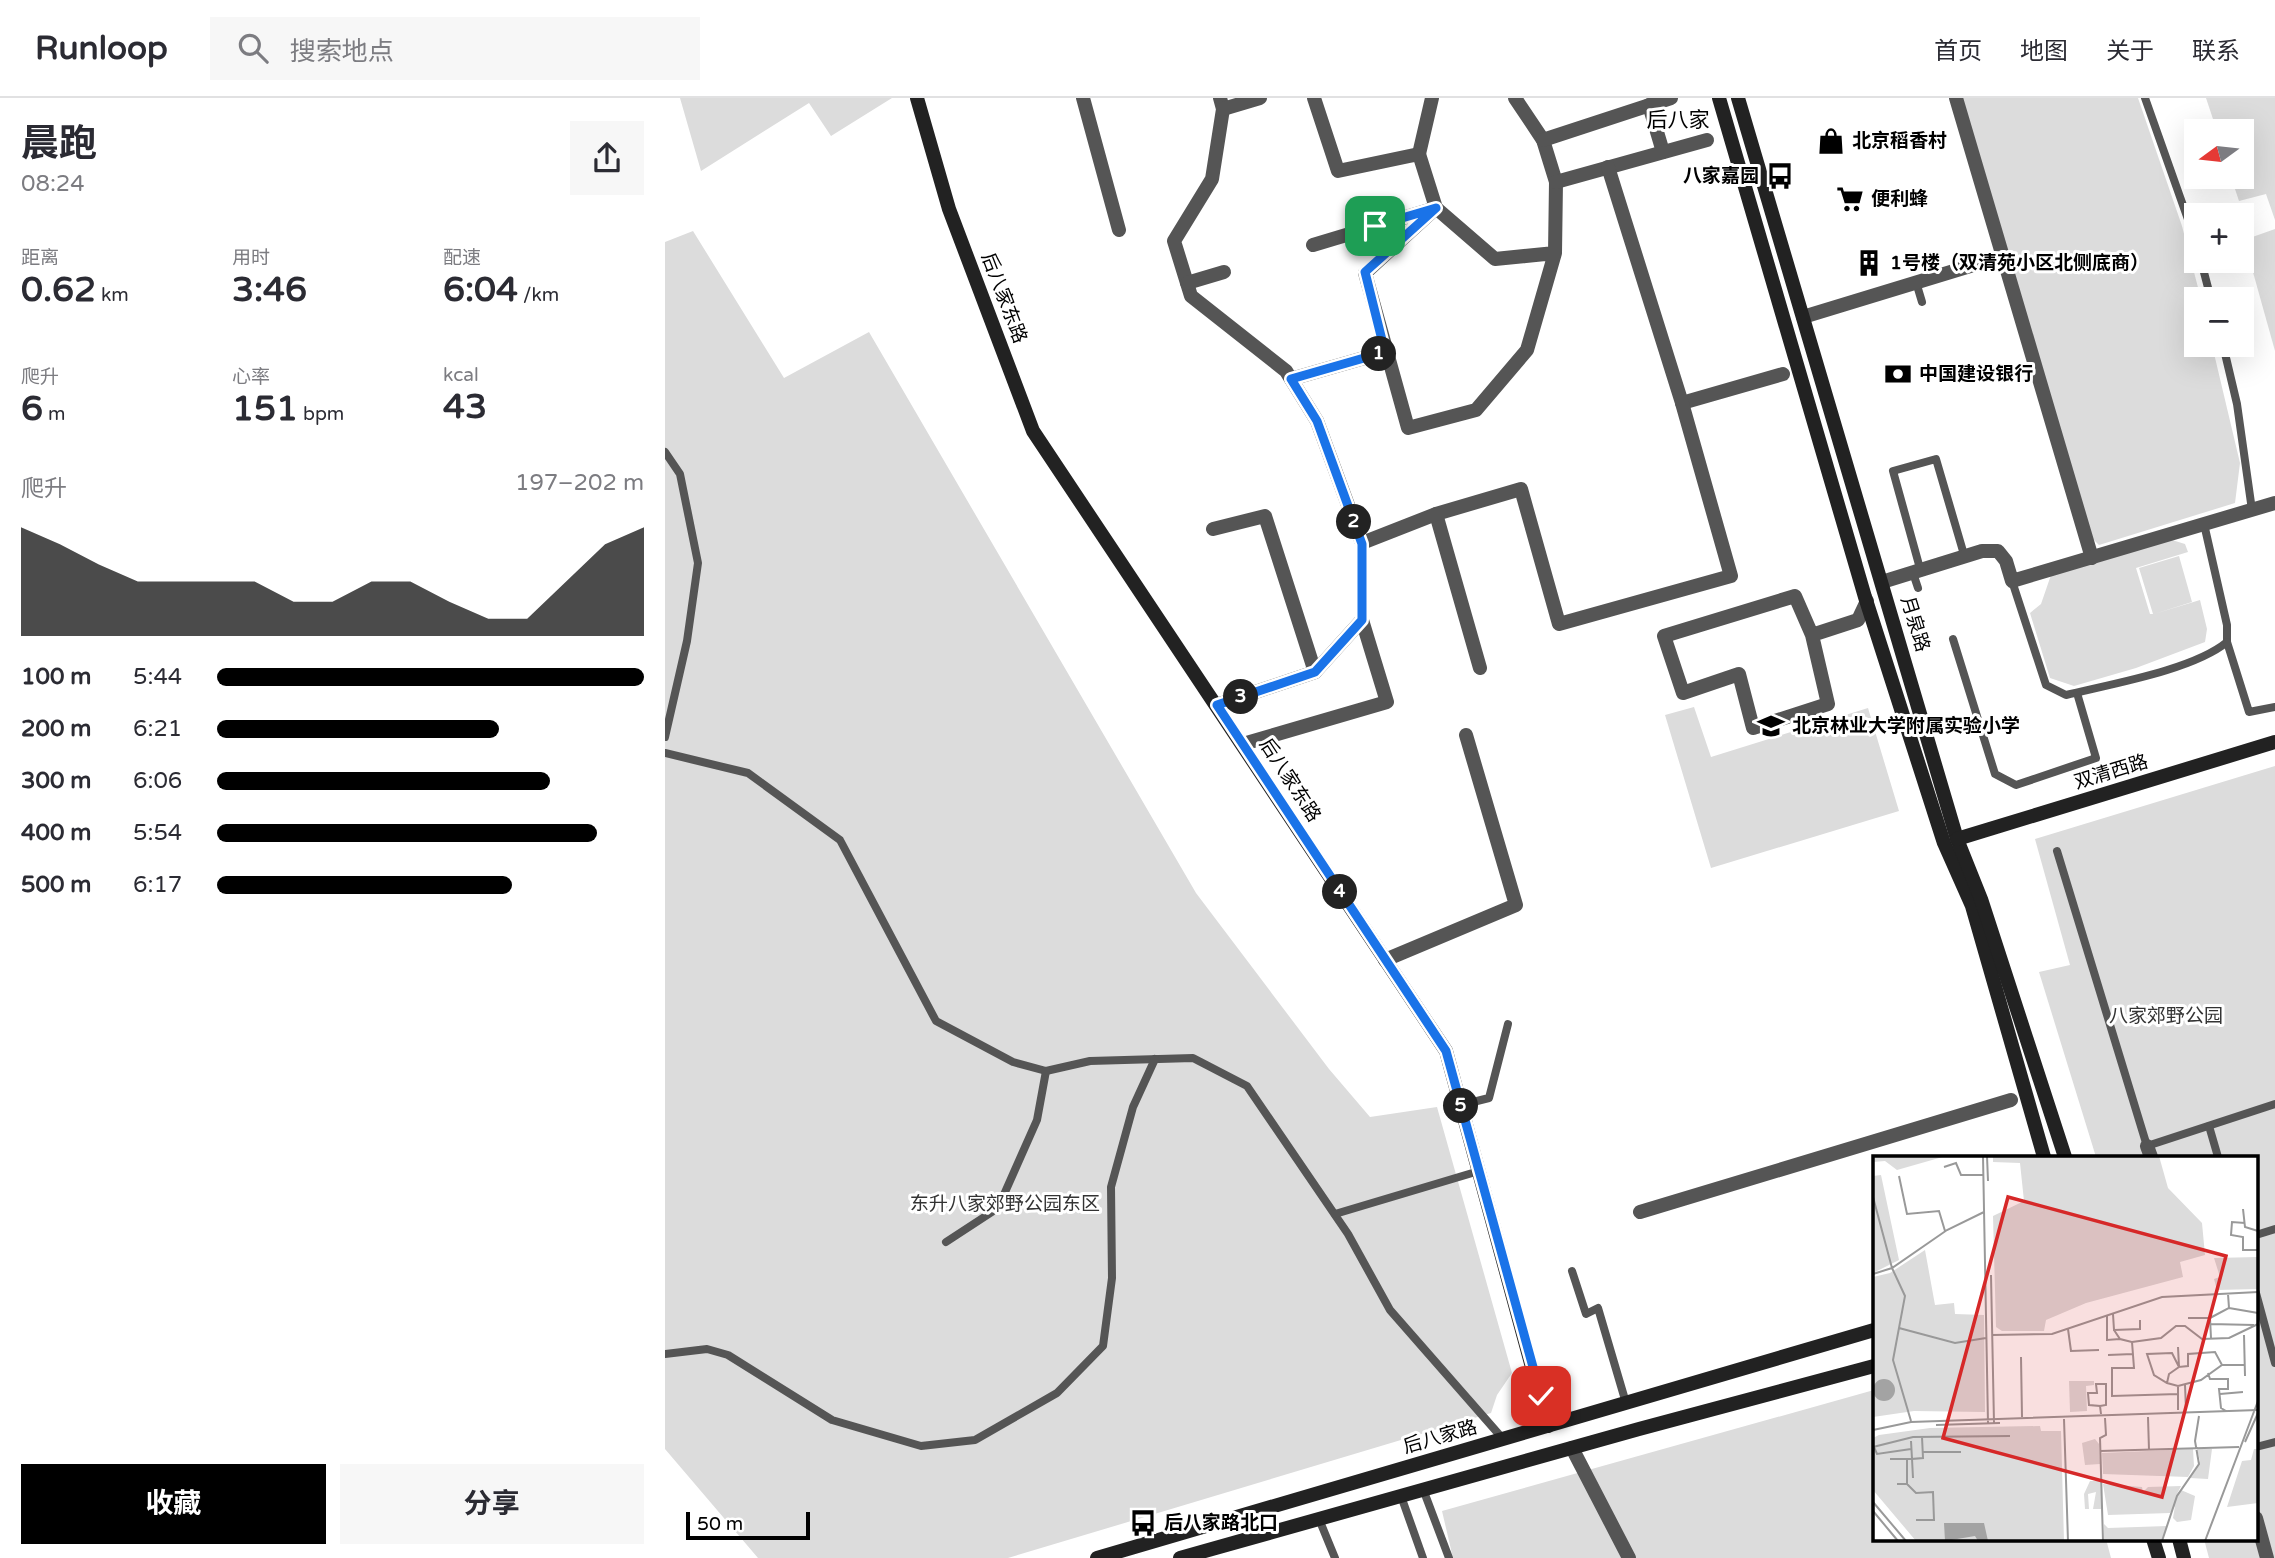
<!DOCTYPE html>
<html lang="zh">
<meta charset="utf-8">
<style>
body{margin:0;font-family:"Varela Round","Noto Sans SC",sans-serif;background:#f7f7f7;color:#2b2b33;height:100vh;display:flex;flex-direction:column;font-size:26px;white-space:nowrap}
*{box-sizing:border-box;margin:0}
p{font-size:23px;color:#7c7c81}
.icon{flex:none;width:38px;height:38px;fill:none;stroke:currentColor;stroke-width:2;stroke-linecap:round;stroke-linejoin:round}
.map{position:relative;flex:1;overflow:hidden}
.panel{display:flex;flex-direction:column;background:#fff;width:665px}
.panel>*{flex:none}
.needle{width:46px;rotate:255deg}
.fabs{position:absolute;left:1519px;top:21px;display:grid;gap:14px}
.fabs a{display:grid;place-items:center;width:70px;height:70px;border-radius:0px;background:#fff;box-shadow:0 7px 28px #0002;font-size:35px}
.scale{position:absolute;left:21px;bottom:18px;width:124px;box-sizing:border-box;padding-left:7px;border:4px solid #000;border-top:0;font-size:19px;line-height:24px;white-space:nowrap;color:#000;-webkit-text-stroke:5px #fff;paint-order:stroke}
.pin{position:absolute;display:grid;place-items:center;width:60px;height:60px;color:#fff;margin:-30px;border-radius:14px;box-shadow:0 4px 10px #0006}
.km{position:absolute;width:35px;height:35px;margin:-18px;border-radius:50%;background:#222;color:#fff;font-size:19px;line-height:35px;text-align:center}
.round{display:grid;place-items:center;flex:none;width:74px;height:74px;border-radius:0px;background:#f7f7f7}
.headline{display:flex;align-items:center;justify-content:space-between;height:119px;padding:0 21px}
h1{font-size:38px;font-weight:700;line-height:52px}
.figures{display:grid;grid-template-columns:repeat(3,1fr);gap:10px;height:119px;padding:7px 21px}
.figures div{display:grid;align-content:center}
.figures b{font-size:35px;font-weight:700}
.figures small{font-size:19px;font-weight:400}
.figures p{font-size:19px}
.chart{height:196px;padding:14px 21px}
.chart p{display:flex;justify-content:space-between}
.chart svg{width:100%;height:126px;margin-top:7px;fill:#000;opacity:.7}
.primary-button{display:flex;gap:14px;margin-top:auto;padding:14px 21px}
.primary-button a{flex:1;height:80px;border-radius:0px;background:#000;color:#fff;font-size:28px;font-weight:700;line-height:80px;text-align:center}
.primary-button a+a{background:#f7f7f7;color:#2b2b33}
ul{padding:0 21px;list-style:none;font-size:23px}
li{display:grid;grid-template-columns:112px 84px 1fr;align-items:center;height:52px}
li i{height:18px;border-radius:9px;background:#000}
header{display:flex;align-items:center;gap:42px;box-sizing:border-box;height:98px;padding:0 35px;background:#fff;border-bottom:2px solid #e1e1e2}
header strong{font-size:33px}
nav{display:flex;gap:38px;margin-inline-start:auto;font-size:24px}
.search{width:490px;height:63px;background:#f7f7f7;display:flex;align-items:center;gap:18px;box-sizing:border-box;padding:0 24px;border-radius:0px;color:#7c7c81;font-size:26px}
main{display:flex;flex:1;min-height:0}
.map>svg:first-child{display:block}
</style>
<header>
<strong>Runloop</strong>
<div class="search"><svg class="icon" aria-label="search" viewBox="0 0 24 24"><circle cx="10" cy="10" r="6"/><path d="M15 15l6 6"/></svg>搜索地点</div>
<nav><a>首页</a><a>地图</a><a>关于</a><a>联系</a></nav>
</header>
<main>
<section class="panel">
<div class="headline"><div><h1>晨跑</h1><p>08:24</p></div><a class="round"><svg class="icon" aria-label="share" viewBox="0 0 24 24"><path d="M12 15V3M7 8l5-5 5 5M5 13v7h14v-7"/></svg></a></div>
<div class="figures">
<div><p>距离</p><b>0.62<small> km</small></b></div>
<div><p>用时</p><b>3:46</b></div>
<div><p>配速</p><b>6:04<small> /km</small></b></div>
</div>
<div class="figures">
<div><p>爬升</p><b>6<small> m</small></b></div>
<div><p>心率</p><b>151<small> bpm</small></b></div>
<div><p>kcal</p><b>43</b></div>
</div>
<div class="chart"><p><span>爬升</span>197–202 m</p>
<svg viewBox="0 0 160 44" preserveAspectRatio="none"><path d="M0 44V6L10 12L20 19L30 25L40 25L50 25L60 25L70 32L80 32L90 25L100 25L110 32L120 38L130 38L140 25L150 12L160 6V44z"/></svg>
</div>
<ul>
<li><b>100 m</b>5:44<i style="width:100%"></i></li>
<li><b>200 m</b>6:21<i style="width:66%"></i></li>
<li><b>300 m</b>6:06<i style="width:78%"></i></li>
<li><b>400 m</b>5:54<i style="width:89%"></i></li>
<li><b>500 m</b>6:17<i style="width:69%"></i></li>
</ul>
<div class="primary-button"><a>收藏</a><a>分享</a></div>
</section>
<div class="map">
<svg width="1610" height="1460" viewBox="0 0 1610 1460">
<rect width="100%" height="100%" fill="#fff"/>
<g fill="#dcdcdc">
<polygon points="15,0 227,0 166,38 144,5 36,73"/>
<polygon points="1294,0 1473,0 1517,128 1536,201 1531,201 1531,247 1547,247 1575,365 1570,405 1434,447 1424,437"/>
<polygon points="1541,0 1610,0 1610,122 1601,96 1574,103 1566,79 1577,79 1577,33 1552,33"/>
<polygon points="1610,131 1610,253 1579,142"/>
<polygon points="28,133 119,280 204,234 531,795 664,971 705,1019 772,1009 847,1275 832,1297 826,1315 343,1460 93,1460 0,1351 0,144"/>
<polygon points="1507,442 1520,446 1523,454 1471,470 1485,516 1488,516 1474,470 1514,458 1527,504 1489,516 1535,502 1542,531 1540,544 1471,570 1409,588 1385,580 1365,515 1376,506 1386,477"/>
<polygon points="1029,609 1046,659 1203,610 1234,713 1046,770 1000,617"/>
<polygon points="1610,668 1610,1460 1544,1460 1539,1441 1591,1441 1591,1059 1431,1059 1374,874 1405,867 1370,741"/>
<polygon points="1209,1292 1209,1441 1441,1441 1446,1460 788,1460 777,1413"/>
</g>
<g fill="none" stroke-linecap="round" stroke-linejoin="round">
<g stroke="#555" stroke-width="8">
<polyline points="1480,0 1531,144"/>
<polyline points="1536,163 1546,201"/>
<polyline points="1251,184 1257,204"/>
<polyline points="1558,247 1572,306 1587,412"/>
<polyline points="0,354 15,376 33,465 22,543 0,639"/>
<polyline points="1256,474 1228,373 1271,361 1300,460"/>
<polyline points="1248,475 1253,490"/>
<path d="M1347,483L1381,587L1401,597C1446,586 1528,572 1562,544V527L1539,426"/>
<polyline points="1288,541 1330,676 1351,687 1431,660 1412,595"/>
<polyline points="1562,544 1584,614 1610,609"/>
<polyline points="0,655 83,675 175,742 271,923 348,964 381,973 425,963 528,960 582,988 683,1136 725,1212 838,1341"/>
<polyline points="1392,753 1482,1048 1610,1006"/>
<polyline points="796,1007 824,1000 843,926"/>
<polyline points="1544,1028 1553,1059"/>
<polyline points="670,1116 814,1073"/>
<polyline points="1591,1137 1610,1131"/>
<polyline points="281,1144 333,1110 372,1022 381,973"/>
<polyline points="907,1173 921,1216 933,1210 961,1305"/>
<polyline points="1591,1195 1610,1265"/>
<polyline points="0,1256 42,1251 63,1257 167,1322 256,1348 310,1342 392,1295 438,1248 447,1180 446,1089 468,1009 490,961"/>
<polyline points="1591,1349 1610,1344"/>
<polyline points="758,1391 784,1460"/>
<polyline points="736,1398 758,1460"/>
<polyline points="654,1421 670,1460"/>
</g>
<g stroke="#555" stroke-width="14">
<polyline points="418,0 454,132"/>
<polyline points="555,0 558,11 547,81 509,143 526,198 621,273 652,323 697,445"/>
<polyline points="850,0 878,42 891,84 890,155 862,252 811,312 743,330 700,175 771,110 830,161 890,155"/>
<polyline points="1291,0 1427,460"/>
<polyline points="984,7 998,54"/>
<polyline points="558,11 595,0"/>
<polyline points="878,42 1006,0"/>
<polyline points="754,56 767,0"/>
<polyline points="891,84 1042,42"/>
<polyline points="648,147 771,110 754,56 673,73 649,0"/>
<polyline points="522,185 559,174"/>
<polyline points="1138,219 1338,158"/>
<polyline points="626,281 720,254"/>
<polyline points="1017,305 1118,276"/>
<polyline points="771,416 815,570"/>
<polyline points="548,431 600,418 650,574 552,607"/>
<polyline points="1217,484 1317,453 1333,453 1341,463 1347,483 1610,405"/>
<polyline points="1147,537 1130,498 999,538 1018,595 1074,576 1088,630 1163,606 1147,537 1193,522 1202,503"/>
<polyline points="650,574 697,522 697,445 771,416 856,391 894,526 1066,478 1017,305 943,69"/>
<polyline points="578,646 722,604 697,522"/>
<polyline points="720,862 851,807 801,637"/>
<polyline points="1482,1048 1486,1059"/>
<polyline points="975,1114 1346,1002"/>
<polyline points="907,1350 964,1460"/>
<polyline points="1591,1420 1602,1460"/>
</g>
<g stroke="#222" stroke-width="14">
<polyline points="252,0 284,111 368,333 781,953 883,1328"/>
<polyline points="1054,0 1200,499 1279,745 1307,808 1379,1059"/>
<polyline points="1073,0 1292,741 1316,801 1400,1059"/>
<polyline points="1292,741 1610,644"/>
<polyline points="1488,1441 1494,1460"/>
<polyline points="1514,1441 1519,1460"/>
<polyline points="432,1460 1209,1232"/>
<polyline points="515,1460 974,1331 1209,1268"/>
</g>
</g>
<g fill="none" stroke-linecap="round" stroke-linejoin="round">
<defs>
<polyline id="route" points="710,128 771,110 700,174 720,254 626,281 652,323 697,446 697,522 650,574 552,607 781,953 876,1298"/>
</defs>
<use href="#route" stroke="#fff" stroke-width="14"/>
<use href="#route" stroke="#1a73e8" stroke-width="9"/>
</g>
<defs>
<symbol id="shop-bare" viewBox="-9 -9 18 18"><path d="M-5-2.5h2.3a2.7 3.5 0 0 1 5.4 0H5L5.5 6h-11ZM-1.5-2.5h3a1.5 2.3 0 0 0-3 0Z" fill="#000" stroke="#fff" stroke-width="2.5" paint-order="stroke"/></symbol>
<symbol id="bus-bare" viewBox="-9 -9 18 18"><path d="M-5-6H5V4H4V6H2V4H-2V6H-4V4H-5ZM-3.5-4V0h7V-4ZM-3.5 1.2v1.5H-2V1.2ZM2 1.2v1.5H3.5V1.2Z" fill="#000" stroke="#fff" stroke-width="2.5" paint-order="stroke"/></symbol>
<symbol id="supermarket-bare" viewBox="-9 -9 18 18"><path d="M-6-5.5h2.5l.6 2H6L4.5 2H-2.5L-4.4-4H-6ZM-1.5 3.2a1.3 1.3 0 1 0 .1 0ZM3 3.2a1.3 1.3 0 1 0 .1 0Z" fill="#000" stroke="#fff" stroke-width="2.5" paint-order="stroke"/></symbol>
<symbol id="building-bare" viewBox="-9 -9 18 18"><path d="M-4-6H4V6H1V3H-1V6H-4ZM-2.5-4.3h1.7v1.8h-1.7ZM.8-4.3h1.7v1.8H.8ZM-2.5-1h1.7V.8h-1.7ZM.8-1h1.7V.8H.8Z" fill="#000" stroke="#fff" stroke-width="2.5" paint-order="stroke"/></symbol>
<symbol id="bank-bare" viewBox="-9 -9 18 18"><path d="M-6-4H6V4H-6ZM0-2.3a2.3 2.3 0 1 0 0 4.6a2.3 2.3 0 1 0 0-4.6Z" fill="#000" stroke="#fff" stroke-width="2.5" paint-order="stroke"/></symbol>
<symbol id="school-bare" viewBox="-9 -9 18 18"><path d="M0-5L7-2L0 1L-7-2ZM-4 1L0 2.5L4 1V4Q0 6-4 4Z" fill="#000" stroke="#fff" stroke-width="2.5" paint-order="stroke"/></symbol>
</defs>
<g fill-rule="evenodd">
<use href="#shop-bare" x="1147" y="24" width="38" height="38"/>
<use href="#bus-bare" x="1096" y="59" width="38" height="38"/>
<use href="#supermarket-bare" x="1166" y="82" width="38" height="38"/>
<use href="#building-bare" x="1185" y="146" width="38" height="38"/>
<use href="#bank-bare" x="1214" y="257" width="38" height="38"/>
<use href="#school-bare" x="1087" y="609" width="38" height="38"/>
<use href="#bus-bare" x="459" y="1406" width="38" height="38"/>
</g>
<g text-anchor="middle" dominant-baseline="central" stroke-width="6" stroke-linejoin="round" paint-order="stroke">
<g font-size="19" font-weight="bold" fill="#000" stroke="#fff" text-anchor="start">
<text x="1187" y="43">北京稻香村</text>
<text x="1094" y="78" text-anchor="end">八家嘉园</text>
<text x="1206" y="101">便利蜂</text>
<text x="1225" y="165">1号楼（双清苑小区北侧底商）</text>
<text x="1254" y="276">中国建设银行</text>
<text x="1127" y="628">北京林业大学附属实验小学</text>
<text x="499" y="1425">后八家路北口</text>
</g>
<g font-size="19" fill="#000" stroke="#fff">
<text transform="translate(339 200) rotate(69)">后八家东路</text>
<text transform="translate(1250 526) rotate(73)">月泉路</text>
<text transform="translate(1446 674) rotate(-17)">双清西路</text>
<text transform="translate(625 682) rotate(57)">后八家东路</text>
<text transform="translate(775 1339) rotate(-16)">后八家路</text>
</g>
<g font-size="19" fill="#333" stroke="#fff">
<text x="1501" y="918">八家郊野公园</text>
<text x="340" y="1106">东升八家郊野公园东区</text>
</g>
<g font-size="21" fill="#000" stroke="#fff">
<text x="1013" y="22">后八家</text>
</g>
</g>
<g transform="translate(1208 1058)">
<rect width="385" height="385" fill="#fff"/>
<path d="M0,0H73L24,14L12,5L0,6ZM286,0L295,32L329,67L332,99L307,106L310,121L213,147L173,164L171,175H129L123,171L120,60L151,45L147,7L120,6V0ZM8,19L26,104L0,117V20ZM52,94L62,149L81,147L82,158L111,159L112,256L41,255L0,261V121L17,117ZM385,101V133L344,134L341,123L347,121L341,102ZM196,225H221V229L213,230L214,255L197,256ZM167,270L168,275H188L191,385H43L0,334V282L6,279L57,272ZM222,283L226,288L227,308L212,309L209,287ZM320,293L321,310L315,321L230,318L229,297ZM324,293H339L335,323L317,322L327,305ZM381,293H385V347L354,351L369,305L378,304ZM217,325H228V353H220L223,336L215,338L216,353H212L211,338ZM230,328L269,331L270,336L275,331L308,330L304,338L308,334L322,340L318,364L304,366L300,362L302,350L297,357L235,359ZM231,368L235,372L294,370L288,385H231Z" fill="#dcdcdc"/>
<path d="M0 234a11 11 0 1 1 22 0a11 11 0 1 1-22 0ZM111,367L115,385H105L102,380L72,385L71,367Z" fill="#a3a3a3"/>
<path fill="none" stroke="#999" stroke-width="2" d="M110,0L115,267M114,0L115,25M71,11L83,7L88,19H111M26,20L34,58L66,55L72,75M0,41L19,112L32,140L20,204L38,265M370,53L372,71L385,75M372,67L359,66L358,79L370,81V94H385M0,118L19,112L74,74L111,56M118,119L121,267M356,152L385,157M240,158L241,174L267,173V164M234,160V184L247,183M315,162H337L338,182M337,162L356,152L355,138M337,168L381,169M26,172L82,187L113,182M195,173L198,195L226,194M241,174L247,183L259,186L261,212H239V240L305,238M119,179L179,178L289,141L385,136M371,179L372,220M259,186L288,182L303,170H312L329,183L356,182L385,168M305,191L306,211L315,210V198L342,196L349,209M235,199L260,198M148,201L149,261M335,217L337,223H355V233H346L348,252L353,255M294,227L296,218L306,211L299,197L274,198L281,219L294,227L305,230L328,224L349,209H371M312,229L313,254M305,230V254M347,238L370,236M227,250L233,249V228H223L224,237H215L216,249L227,250L228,258M275,261L276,294M191,263L195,385M63,269L127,267M0,274L38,266L385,254M372,286L385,257M0,291L40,281L137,280M1,291L4,298L38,293M227,295L366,291M50,296H88M17,303H39L38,285M40,322L39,303L50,302L49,281M24,328H34V303M34,328L43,337L60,336L61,364H43M0,346L33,385M0,355L25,385M230,385L227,282L233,279L232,262M289,385L304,340L326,308L322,285L326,260M332,385L385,245"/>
<path fill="#d62828" fill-opacity="0.15" stroke="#d62828" stroke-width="3.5" d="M135,41L353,100L289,341L70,282Z"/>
<rect width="385" height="385" fill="none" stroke="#000" stroke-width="3.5"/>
</g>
</svg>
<div class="fabs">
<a><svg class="needle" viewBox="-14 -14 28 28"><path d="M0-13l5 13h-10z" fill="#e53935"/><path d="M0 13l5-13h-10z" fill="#7c7c81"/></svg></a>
<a>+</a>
<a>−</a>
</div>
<div class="scale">50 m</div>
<div class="pin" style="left:710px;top:128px;background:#1e9e55"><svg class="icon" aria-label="arrive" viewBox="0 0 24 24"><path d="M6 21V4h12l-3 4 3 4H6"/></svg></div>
<div class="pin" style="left:876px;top:1298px;background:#d93025"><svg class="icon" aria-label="check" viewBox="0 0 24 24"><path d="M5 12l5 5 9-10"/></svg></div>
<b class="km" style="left:714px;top:256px">1</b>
<b class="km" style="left:689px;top:424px">2</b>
<b class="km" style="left:576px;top:599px">3</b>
<b class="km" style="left:675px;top:794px">4</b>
<b class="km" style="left:796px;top:1008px">5</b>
</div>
</main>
